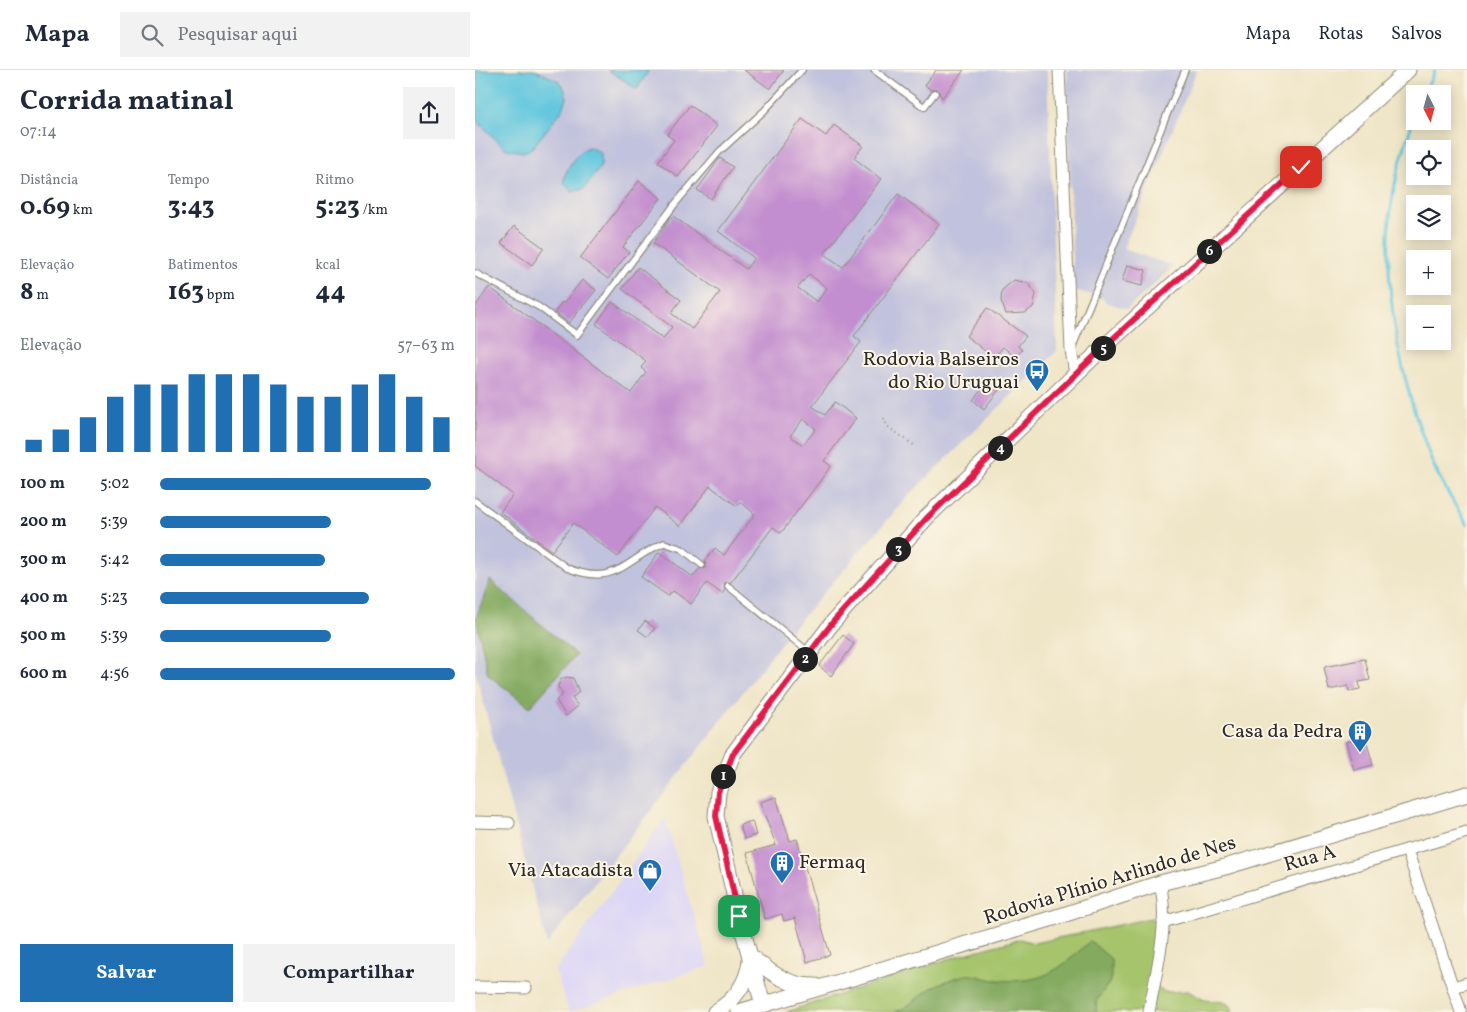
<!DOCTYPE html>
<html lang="pt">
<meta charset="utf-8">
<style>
body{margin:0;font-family:Vollkorn,serif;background:#f2f2f3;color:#1f2937;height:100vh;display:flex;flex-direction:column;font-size:19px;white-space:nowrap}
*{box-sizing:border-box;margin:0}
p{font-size:16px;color:#747a83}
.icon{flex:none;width:28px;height:28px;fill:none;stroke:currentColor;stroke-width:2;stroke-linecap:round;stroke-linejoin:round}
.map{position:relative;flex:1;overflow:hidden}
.details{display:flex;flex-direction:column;background:#fff;width:475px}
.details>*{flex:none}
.needle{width:32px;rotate:174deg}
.buttons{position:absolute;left:931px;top:15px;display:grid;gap:10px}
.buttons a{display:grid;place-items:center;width:45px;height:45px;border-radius:0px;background:#fff;box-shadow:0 2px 12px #0003;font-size:25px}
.pin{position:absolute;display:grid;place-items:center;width:42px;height:42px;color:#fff;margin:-21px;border-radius:10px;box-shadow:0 2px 8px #0006}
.km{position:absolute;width:25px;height:25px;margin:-12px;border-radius:50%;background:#222;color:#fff;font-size:14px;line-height:25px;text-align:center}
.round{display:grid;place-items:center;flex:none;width:52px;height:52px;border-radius:0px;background:#f2f2f3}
.summary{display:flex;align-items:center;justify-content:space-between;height:85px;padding:0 20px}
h1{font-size:28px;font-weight:700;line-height:38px}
.figures{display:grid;grid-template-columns:repeat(3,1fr);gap:8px;height:85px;padding:5px 20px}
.figures div{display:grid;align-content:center}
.figures b{font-size:25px;font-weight:700}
.figures small{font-size:14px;font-weight:400}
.figures p{font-size:14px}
.chart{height:140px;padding:10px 20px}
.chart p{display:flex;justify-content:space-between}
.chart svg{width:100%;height:90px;margin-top:5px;stroke:#1f6fb2;stroke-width:6}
.primary-button{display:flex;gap:10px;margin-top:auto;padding:10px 20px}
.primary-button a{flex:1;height:58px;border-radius:0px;background:#1f6fb2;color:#fff;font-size:20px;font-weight:700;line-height:58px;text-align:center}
.primary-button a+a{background:#f2f2f3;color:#1f2937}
ul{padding:0 20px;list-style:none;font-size:16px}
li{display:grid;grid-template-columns:80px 60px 1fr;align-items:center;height:38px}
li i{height:12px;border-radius:6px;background:#1f6fb2}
header{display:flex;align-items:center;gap:30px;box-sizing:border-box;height:70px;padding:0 25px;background:#fff;border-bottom:1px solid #e0e1e3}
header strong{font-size:24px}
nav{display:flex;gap:28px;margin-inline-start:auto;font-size:18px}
.search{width:350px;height:45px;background:#f2f2f3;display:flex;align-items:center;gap:12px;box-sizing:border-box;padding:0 18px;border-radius:0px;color:#747a83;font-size:19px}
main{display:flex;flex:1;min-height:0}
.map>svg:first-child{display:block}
</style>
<header>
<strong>Mapa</strong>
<div class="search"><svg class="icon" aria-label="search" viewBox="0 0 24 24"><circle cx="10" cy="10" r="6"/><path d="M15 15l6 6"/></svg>Pesquisar aqui</div>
<nav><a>Mapa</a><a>Rotas</a><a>Salvos</a></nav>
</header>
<main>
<section class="details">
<div class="summary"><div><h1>Corrida matinal</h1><p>07:14</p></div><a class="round"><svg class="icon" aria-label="share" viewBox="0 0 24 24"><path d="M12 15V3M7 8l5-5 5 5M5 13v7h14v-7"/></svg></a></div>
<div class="figures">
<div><p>Distância</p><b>0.69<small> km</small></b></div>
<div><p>Tempo</p><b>3:43</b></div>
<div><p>Ritmo</p><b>5:23<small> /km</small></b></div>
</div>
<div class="figures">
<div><p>Elevação</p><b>8<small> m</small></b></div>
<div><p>Batimentos</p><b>163<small> bpm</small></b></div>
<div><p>kcal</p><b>44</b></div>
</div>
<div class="chart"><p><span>Elevação</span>57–63 m</p>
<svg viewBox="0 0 160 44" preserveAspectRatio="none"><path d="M5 44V38M15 44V33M25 44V27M35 44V17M45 44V11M55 44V11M65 44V6M75 44V6M85 44V6M95 44V11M105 44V17M115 44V17M125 44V11M135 44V6M145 44V17M155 44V27"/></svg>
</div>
<ul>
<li><b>100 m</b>5:02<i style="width:92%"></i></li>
<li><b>200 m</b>5:39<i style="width:58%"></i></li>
<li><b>300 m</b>5:42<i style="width:56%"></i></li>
<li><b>400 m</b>5:23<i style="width:71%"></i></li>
<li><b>500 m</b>5:39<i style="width:58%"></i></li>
<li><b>600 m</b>4:56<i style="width:100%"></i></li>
</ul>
<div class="primary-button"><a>Salvar</a><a>Compartilhar</a></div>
</section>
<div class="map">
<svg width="992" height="942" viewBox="0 0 992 942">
<rect width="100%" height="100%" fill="#fcf5e5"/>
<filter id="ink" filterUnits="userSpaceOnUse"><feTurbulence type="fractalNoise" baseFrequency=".02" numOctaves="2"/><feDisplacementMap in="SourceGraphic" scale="10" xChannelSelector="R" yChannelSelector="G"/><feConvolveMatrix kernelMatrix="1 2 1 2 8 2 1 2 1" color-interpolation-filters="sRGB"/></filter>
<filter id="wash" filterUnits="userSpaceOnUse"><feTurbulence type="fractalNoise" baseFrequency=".0096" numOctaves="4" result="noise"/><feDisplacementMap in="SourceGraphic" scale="20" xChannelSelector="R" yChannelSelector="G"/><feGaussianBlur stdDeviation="1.12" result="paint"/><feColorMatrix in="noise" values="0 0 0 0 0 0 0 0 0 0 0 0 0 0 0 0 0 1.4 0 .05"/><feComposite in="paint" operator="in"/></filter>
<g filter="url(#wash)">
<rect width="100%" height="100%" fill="#efe5c7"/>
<polygon fill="#dbd6f7" points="190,748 234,896 94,942 80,900"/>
<g fill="#c1c2dd">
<polygon points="0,0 572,0 582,281 435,424 317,559 72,874 0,600"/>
<polygon points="592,0 722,0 648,179 699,196 652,239 630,232 629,229 604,221 598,222"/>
</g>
<g fill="#a5c46c" stroke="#68784c">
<path d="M676,848L683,852L685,859L669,942H621L622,930L636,910L615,871C582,903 568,914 521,910C512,910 499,904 491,905C480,908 464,913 455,919C442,927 435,937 420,942H311L479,887L545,869L559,873Z"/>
<polygon points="679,917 690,922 713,921 729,930 749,932 756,936 758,942 674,942"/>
</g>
<g fill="#84aa60" stroke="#586a46">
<polygon points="15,510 101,585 55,637 13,605 1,548"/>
<path d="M615,871L636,889V910L622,930L621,942H420C435,937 442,927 455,919C464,913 480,908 491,905C499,903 512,910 521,910C568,914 582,902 615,871Z"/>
</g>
<g fill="#61c6de" stroke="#467884">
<polygon points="0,0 60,0 84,11 89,18 92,28 88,39 57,78 49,82 31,79 0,49"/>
<polygon points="133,0 174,0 162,19"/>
<path d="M114,77L126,83V96L109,119L97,122L89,113C88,102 103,80 114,77Z"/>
</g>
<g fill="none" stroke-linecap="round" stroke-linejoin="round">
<g stroke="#61c6de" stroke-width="3">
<polyline points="949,24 960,0"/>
<path d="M940,45C927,83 915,122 914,163C911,235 927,313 953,381C962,407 978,431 992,455"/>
</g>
</g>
<g id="blocks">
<g fill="#c38ecf" fill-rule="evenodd">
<polygon points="269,0 309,0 295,19"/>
<polygon points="461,0 489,0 467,28 462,19 456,20 450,15"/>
<polygon points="215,35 242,56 203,107 183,92 199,70 192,65"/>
<path d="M327,49L351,66L359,55L388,76L379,88L406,109L349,184L368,197L423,124L464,154L379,266L386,272L337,336L350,345L360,332L381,348L349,391L356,396L306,463L298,457L256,512L250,513V520L247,524L232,513L216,534L198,521L193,526L166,507L184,482L218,507L224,499L231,498L230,491L240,478L249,485L280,444L265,432L262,436L235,416L205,456L180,437L143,487L98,453L77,481L25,442L38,425L0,396V237L14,217L156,323L171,302L166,298L171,291L121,254L137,232L188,269L197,257L147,219L163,197L206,230L196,243L217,259L245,222L178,173L198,146L271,199L279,188L243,161ZM334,204L352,218L342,232L323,218ZM328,349L341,359L328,375L315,366Z"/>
<polygon points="245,88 258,97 236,129 222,120"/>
<polygon points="164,111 186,128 148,177 154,182 133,209 105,188"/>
<polygon points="39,156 69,178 57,195 26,173"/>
<polygon points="652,195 671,200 667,216 647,211"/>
<polygon points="107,210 121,220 94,253 80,242 87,232 89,233"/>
<polygon points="539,210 553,213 561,224 558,237 550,243 531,244 526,231 527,220"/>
<polygon points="512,238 551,266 543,276 547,280 541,287 528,277 519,288 491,266"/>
<polygon points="515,307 527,316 509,339 498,330"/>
<polygon points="170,551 180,558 173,567 163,560"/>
<polygon points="368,565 379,574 356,606 344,596"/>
<polygon points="890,589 895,610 884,612 885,619 874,621 873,616 854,620 849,597"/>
<polygon points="91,607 98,608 104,622 97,628 103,636 91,646 81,630 88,624 83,617 85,610"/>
<polygon points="890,666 898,695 879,700 871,672"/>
<polygon points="301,727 315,771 322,769 355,885 332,892 320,848 309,851 307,844 290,849 272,783 301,775 285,732"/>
<polygon points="277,751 281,765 269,769 265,755"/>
</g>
</g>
</g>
<g filter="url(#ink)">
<use href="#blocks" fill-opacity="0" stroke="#8d8879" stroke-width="1"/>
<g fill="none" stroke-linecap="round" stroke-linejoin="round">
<defs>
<g id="lane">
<polyline points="399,0 449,37 460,23"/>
<polyline points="0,203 64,237 102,265 200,134 244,82 289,41 327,0"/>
<polyline points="598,276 710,0"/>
<path d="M0,431L92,498C142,518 150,489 189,473L207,479L227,495"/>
<polyline points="253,516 335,583"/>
</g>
<g id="street">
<polyline points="584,0 596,280 600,304"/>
<polyline points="0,752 34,753"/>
<polyline points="932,780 986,942"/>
<polyline points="688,852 992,762"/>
<polyline points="0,917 51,918"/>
<polyline points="978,917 992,913"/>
<path d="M674,942C681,901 695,854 685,813"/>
</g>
<g id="secondary">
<path d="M275,886C296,903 314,917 341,916"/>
<polyline points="288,935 264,846 241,746 243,722 258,684 358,552 452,447 630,276 933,0"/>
<path d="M240,942C259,931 273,913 275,890"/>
<polyline points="264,942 585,846 685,813 750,797 992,724"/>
</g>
</defs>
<use href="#lane" stroke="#8d8879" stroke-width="8"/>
<use href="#street" stroke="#8d8879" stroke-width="13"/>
<use href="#secondary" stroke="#8d8879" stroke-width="17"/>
<polyline stroke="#8d8879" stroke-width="2" stroke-dasharray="1 4" stroke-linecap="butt" points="409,348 412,356 440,376"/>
<use href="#lane" stroke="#fff" stroke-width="5.5"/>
<use href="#street" stroke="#fff" stroke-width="11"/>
<use href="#secondary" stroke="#fff" stroke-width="15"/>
</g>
</g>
<g fill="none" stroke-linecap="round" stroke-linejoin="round" filter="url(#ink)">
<defs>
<polyline id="route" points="264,846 241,746 243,722 258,684 358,552 452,448 630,276 826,97"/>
</defs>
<use href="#route" stroke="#fff" stroke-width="10"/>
<use href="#route" stroke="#e11d48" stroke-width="6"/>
</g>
<defs>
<symbol id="bus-pin" viewBox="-11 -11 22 30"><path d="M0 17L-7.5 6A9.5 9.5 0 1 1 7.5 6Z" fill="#1f6fb2" stroke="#fcf5e5"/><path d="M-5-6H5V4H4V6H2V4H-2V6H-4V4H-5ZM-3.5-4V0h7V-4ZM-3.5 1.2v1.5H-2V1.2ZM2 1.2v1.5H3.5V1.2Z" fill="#fff"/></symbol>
<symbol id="building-pin" viewBox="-11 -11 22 30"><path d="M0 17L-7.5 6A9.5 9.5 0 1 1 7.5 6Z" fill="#1f6fb2" stroke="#fcf5e5"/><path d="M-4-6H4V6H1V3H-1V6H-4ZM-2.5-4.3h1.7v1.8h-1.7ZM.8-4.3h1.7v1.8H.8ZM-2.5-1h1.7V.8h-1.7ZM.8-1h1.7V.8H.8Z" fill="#fff"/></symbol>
<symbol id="shop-pin" viewBox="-11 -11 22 30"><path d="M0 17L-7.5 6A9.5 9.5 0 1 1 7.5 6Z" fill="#1f6fb2" stroke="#fcf5e5"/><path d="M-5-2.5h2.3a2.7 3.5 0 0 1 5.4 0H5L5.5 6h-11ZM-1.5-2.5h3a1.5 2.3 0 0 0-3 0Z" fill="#fff"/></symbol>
</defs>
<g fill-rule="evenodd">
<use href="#bus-pin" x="548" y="287" width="28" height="38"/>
<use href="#building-pin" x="871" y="648" width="28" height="38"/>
<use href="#building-pin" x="293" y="779" width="28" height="38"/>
<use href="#shop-pin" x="161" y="787" width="28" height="38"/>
</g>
<g text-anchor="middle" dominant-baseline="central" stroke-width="4" stroke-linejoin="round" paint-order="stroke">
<g font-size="20" fill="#2b2b2b" stroke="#fcf5e5" text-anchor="end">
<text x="544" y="290">Rodovia Balseiros<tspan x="544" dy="23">do Rio Uruguai</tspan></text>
<text x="868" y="662">Casa da Pedra</text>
<text x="324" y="793" text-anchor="start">Fermaq</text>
<text x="158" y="801">Via Atacadista</text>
</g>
<g font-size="20" fill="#2b2b2b" stroke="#fcf5e5">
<text transform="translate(835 789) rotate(-16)">Rua A</text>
<text transform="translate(635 811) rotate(-17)">Rodovia Plínio Arlindo de Nes</text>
</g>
</g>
</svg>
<div class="buttons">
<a><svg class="needle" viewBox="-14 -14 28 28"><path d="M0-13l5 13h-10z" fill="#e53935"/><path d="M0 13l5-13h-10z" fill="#747a83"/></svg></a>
<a><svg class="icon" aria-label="locate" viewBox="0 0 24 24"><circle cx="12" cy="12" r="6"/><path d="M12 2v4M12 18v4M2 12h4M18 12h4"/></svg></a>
<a><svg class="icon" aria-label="layers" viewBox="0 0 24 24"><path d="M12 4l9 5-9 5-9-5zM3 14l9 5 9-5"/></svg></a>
<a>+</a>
<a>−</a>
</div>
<div class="pin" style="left:264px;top:846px;background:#1e9e55"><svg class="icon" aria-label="arrive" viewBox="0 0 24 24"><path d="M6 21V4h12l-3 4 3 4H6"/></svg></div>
<div class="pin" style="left:826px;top:97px;background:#d93025"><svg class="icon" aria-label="check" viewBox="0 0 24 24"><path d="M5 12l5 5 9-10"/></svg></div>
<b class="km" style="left:248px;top:706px">1</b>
<b class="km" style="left:330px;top:589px">2</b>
<b class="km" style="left:423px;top:479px">3</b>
<b class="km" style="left:525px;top:378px">4</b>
<b class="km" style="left:628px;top:278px">5</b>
<b class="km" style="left:734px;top:181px">6</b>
</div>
</main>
